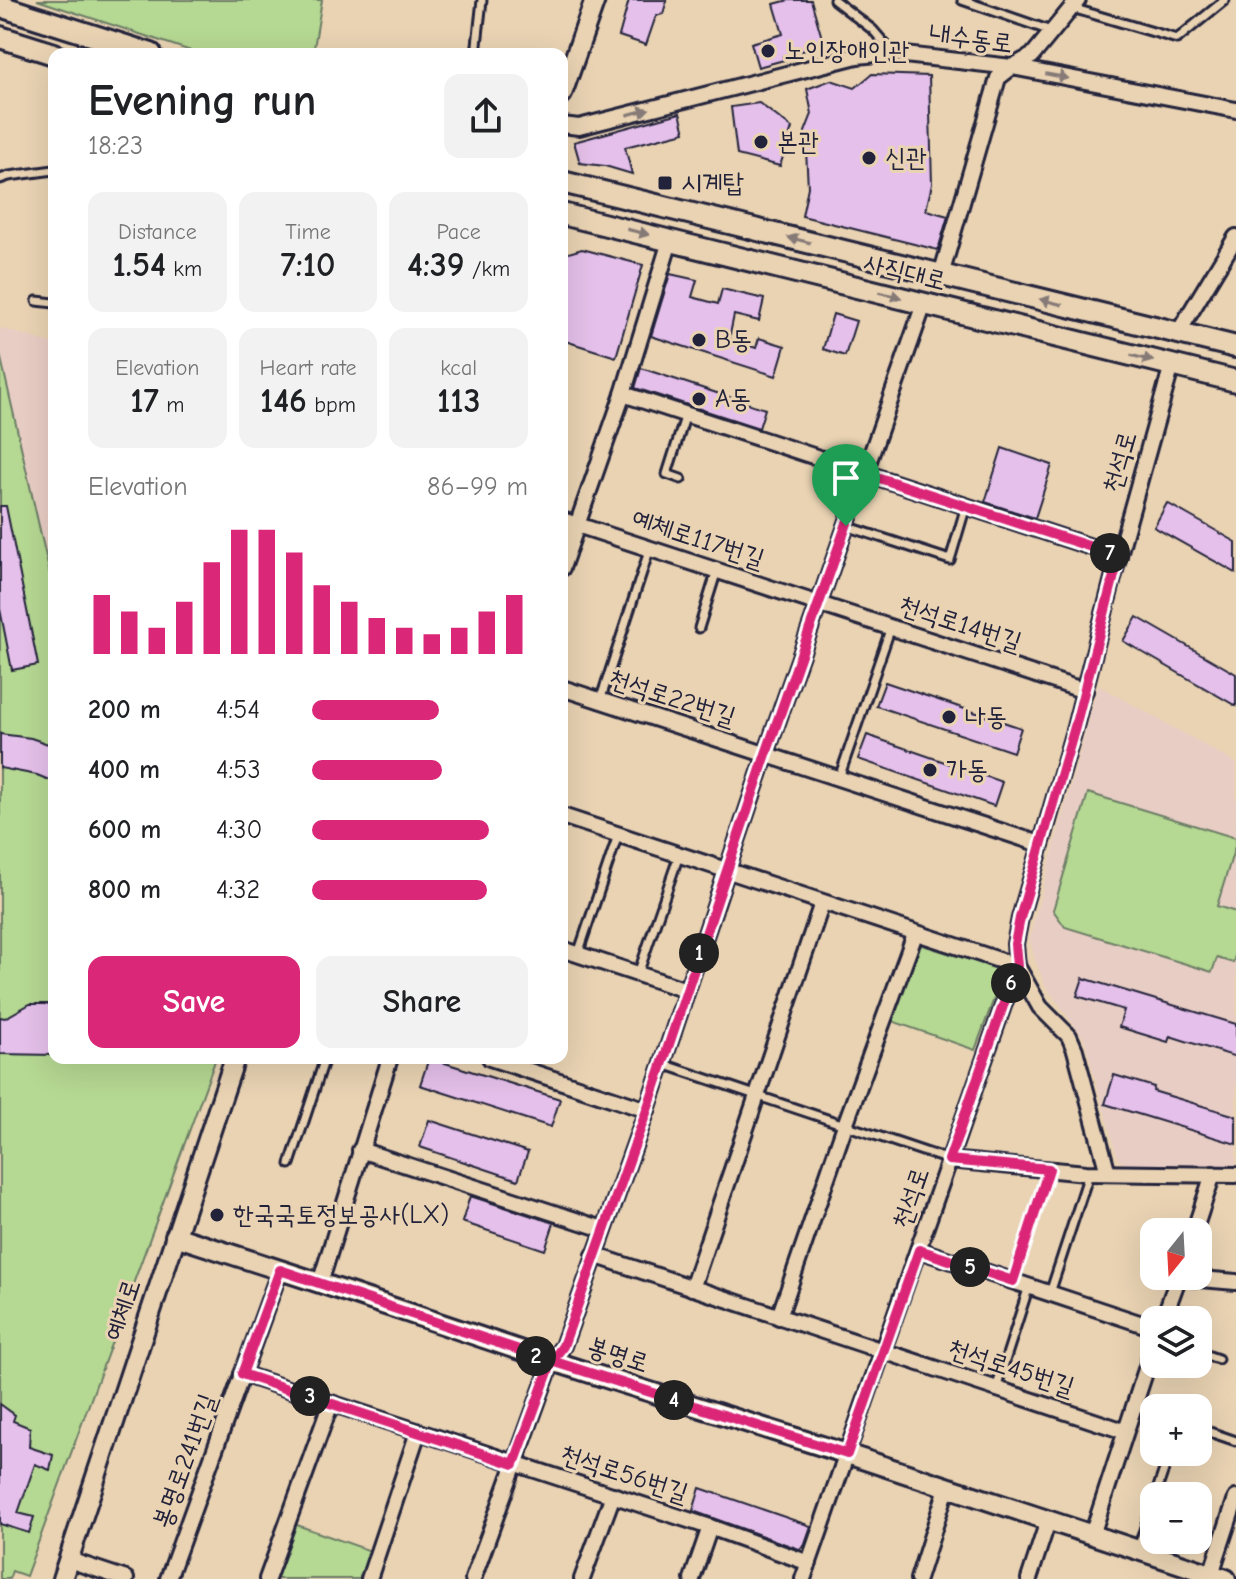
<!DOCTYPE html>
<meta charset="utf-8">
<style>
body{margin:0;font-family:"Comic Neue","Poor Story",sans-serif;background:#f2f2f2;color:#202124;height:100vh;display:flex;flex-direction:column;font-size:30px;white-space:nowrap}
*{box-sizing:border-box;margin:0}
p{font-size:26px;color:#757577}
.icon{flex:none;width:44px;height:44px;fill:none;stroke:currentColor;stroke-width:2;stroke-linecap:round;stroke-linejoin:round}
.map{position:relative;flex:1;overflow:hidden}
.details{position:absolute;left:48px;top:48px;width:520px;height:1016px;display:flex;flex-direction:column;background:#fff;border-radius:16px;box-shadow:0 8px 32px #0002}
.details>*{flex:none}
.needle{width:52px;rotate:198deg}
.buttons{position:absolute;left:1140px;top:1218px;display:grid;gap:16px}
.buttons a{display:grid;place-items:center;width:72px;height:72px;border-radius:16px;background:#fff;box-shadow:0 8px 32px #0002;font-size:40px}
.pin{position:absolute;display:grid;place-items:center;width:68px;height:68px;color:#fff;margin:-82px -34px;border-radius:50% 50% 50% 0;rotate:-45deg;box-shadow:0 0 8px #0007}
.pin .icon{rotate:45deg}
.km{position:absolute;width:40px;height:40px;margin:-20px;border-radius:50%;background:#222;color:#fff;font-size:22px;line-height:40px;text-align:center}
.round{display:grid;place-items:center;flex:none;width:84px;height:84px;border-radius:16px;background:#f2f2f2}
.headline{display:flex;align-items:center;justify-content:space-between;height:136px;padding:0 40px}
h1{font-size:44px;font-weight:600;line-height:60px}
.stats{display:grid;grid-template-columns:repeat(3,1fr);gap:12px;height:136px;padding:8px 40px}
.stats div{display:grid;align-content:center;border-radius:16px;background:#f2f2f2;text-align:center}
.stats b{font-size:34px;font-weight:600}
.stats small{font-size:22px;font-weight:400}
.stats p{font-size:22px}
.chart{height:224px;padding:16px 40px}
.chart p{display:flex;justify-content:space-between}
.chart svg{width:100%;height:144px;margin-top:8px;stroke:#db2777;stroke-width:6}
.primary-button{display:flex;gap:16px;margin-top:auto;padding:16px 40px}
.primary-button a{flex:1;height:92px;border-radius:16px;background:#db2777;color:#fff;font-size:32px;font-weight:600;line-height:92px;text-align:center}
.primary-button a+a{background:#f2f2f2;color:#202124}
ul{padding:0 40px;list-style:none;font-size:26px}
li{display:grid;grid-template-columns:128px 96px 1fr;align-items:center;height:60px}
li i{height:20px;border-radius:10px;background:#db2777}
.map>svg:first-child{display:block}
</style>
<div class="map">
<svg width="1236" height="1579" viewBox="0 0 1236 1579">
<rect width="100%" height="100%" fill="#e9d3b3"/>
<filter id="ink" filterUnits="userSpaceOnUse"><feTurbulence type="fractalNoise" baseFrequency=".0125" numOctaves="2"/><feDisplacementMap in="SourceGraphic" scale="16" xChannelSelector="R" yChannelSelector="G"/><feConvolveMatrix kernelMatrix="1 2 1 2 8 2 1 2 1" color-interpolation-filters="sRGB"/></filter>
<g filter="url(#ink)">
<g fill="#e8cdc4">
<polygon points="0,328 54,344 54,592 0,354"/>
<polygon points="1098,685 1236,763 1236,1167 1127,1166 1118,1159 1084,1039 1045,985 1035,960 1030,940 1033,924"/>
</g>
<g fill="#b5d892" stroke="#6c7d66" stroke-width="2">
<polygon points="37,0 322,0 313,54 200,54"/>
<polygon points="0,354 54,592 54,1058 216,1058 26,1576 12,1571 9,1579 0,1579"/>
<polygon points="1088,793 1236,838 1236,843 1217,906 1236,912 1236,952 1233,963 1217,958 1212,972 1065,927 1053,910"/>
<polygon points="922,945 993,967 1002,977 975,1050 889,1020 913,954"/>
<polygon points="294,1524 371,1551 362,1579 274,1579"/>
</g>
<g fill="#e5c0ea" stroke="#22223b" stroke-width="2">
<polygon points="629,0 667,0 663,14 656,16 646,45 619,36"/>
<polygon points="789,0 811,0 824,45 783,56 784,60 758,67 751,43 783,34 774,4"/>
<polygon points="872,74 929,76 932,184 926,210 948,216 938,250 802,216 808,187 805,132 812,114 807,89 831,80 855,88"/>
<polygon points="759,103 792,128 780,166 737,155 731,107"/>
<polygon points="680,113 685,132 625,147 632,174 605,166 580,163 574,142"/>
<polygon points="582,249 643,265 616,357 562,340 562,265 565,254"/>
<polygon points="670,274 697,280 692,297 718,304 722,289 764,299 759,321 734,315 729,339 756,348 759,338 785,346 776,376 651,336"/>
<polygon points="833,314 856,321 845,356 823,349"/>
<polygon points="641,368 765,409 759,428 635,388"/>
<polygon points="1002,448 1052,465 1035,518 985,502"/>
<polygon points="1167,503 1236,542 1236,573 1154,527"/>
<polygon points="0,506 6,506 38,665 12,670 0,609"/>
<polygon points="1137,617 1236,674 1236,706 1123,641"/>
<polygon points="885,682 1021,728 1013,752 876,706"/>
<polygon points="0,734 31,738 54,746 54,782 37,775 0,768"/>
<polygon points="867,735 1002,782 994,806 858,759"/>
<polygon points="1083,978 1236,1024 1236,1057 1170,1036 1168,1042 1119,1027 1124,1010 1077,996"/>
<polygon points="30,1004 54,1004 54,1055 0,1054 0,1017 5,1018"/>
<polygon points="429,1058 560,1099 551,1127 420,1085"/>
<polygon points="1114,1075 1154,1087 1153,1091 1236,1116 1236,1144 1105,1104"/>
<polygon points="429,1120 528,1152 518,1180 420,1147"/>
<polygon points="470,1196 554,1223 545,1250 462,1222"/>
<polygon points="0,1404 15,1415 13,1421 30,1428 29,1447 53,1455 50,1470 35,1464 18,1513 34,1517 29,1533 0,1524"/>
<polygon points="700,1488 811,1526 804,1546 799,1549 693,1511"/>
</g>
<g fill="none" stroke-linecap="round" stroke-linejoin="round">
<defs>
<g id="service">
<polyline points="834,0 873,30 892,52"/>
<polyline points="962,0 1051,31"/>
<polyline points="1072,8 1177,39 1225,0"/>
<polyline points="476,54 482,0"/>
<polyline points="0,179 9,176 54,170"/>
<polyline points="37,301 54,303"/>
<polyline points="681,479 667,474 686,414"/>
<polyline points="846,526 950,560 966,506"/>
<polyline points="699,628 717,570"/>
<polyline points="600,701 650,548"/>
<polyline points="839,778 891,627"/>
<polyline points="578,954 618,835"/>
<polyline points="638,974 679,855"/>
<polyline points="663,1064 949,1160"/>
<polyline points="290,1164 325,1058"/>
<polyline points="1013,1281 1049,1169"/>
<polyline points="1050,1293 1089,1174"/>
<polyline points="1198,1352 1218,1359"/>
<polyline points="996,1389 1029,1286"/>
<polyline points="1133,1405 1154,1412"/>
<polyline points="1198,1428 1236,1441"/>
<polyline points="1155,1496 1170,1452"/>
<polyline points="1138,1548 1154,1500"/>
</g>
<g id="minor">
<polyline points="562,125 579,127 857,56 887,53 1012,67 1236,110"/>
<polyline points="941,275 998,78 1012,67 1032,56 1078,0"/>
<polyline points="1178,333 1236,237"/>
<polyline points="623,394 1119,556"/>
<polyline points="562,520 1085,691"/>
<polyline points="562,568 623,394 670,241"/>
<polyline points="562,688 1040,844"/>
<polyline points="562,816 1017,966 1040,1007 1069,1036 1075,1050 1108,1173"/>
<polyline points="562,949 686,990"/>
<polyline points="490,1058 647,1110"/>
<polyline points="360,1150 603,1229"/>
<polyline points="949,1160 1086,1173 1236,1175"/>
<polyline points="1194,1232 1213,1174"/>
<polyline points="919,1250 1154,1328"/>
<polyline points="594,1255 1124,1431"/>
<polyline points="1178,1277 1236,1282"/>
<polyline points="320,1283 390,1058"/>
<polyline points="692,1288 822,903"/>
<polyline points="779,1317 845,1125 915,934"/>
<polyline points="1163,1320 1179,1276"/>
<polyline points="242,1374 710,1527 809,1563"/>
<polyline points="1092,1535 1154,1345"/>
<polyline points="69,1560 126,1579"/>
<polyline points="1211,1574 1236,1498"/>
<polyline points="168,1579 280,1270"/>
<polyline points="267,1579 331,1403"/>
<polyline points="369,1579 418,1432"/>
<polyline points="473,1579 552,1361 563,1346 647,1110 766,754 924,304"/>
<polyline points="582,1579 613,1495"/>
<polyline points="692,1579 710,1527"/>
<polyline points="803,1579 1017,966 1015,944 1020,918 1075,727 1120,551 1172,365"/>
<polyline points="918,1579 947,1488"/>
<polyline points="1029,1579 1048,1521"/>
</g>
<g id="tertiary">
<polyline points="562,94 595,0"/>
<polyline points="175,1236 320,1283 552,1361 847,1454 1226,1579"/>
<polyline points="62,1579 235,1058"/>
</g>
<g id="secondary">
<polyline points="0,6 151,54"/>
<polyline points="0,37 54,54"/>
<polyline points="562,182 1236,347"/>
<polyline points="562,214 1236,381"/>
</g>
</defs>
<use href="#service" stroke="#22223b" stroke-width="13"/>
<use href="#minor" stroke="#22223b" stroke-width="20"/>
<use href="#tertiary" stroke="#22223b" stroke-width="24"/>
<use href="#secondary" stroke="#22223b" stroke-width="26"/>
<use href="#service" stroke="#e9d3b3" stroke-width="7"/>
<use href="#minor" stroke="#e9d3b3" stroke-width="14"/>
<use href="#tertiary" stroke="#e9d3b3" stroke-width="18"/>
<use href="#secondary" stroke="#e9d3b3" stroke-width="20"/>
</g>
<defs><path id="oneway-solid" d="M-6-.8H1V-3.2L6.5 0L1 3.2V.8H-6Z" transform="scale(2)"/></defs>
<g fill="#867a77">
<use href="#oneway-solid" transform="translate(1057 76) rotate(11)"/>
<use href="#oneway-solid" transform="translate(638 112) rotate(-15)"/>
<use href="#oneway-solid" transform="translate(638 232) rotate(14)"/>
<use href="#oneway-solid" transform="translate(799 240) rotate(-166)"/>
<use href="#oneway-solid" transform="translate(890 295) rotate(14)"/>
<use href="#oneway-solid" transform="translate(1051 302) rotate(-166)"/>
<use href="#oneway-solid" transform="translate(1142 358) rotate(14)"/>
</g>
</g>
<g fill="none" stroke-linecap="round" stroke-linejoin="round" filter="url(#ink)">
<defs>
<polyline id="route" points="846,526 766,754 647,1110 563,1346 552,1361 280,1270 242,1374 514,1464 552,1361 847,1454 919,1250 1013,1281 1049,1169 949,1160 1017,966 1015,944 1020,918 1075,727 1119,556 864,473 846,526"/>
</defs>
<use href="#route" stroke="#fff" stroke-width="16"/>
<use href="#route" stroke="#db2777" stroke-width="10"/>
</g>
<g fill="#22223b" stroke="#e9d3b3" stroke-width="3">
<circle cx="768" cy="51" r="8"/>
<circle cx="761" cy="142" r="8"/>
<circle cx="869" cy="158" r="8"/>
<rect x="657" y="175" width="16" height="16" rx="4"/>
<circle cx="699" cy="340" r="8"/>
<circle cx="699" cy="399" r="8"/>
<circle cx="949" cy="717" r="8"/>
<circle cx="930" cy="770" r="8"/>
<circle cx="217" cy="1215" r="8"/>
</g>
<g text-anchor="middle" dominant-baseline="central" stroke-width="6" stroke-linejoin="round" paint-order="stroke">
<g font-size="26" fill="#22223b" stroke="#e9d3b3">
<text transform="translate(971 39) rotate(7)">내수동로</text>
<text transform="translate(905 272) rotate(14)">사직대로</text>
<text transform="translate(1120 462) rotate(-74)">천석로</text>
<text transform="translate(698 539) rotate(18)">예체로117번길</text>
<text transform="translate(960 624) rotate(18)">천석로14번길</text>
<text transform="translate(672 698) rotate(18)">천석로22번길</text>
<text transform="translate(911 1198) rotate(-71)">천석로</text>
<text transform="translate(123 1310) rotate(-72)">예체로</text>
<text transform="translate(618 1355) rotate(18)">봉명로</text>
<text transform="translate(1011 1368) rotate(18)">천석로45번길</text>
<text transform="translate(185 1461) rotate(-70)">봉명로241번길</text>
<text transform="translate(624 1474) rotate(18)">천석로56번길</text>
</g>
<g font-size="26" fill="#22223b" stroke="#e9d3b3" text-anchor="start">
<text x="784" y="51">노인장애인관</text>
<text x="777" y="142">본관</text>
<text x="885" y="158">신관</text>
<text x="681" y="183">시계탑</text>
<text x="715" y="340">B동</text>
<text x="715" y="399">A동</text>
<text x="965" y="717">나동</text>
<text x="946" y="770">가동</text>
<text x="233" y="1215">한국국토정보공사(LX)</text>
</g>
</g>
</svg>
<div class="buttons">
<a><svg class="needle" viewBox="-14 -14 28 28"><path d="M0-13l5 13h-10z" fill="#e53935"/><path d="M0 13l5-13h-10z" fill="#757577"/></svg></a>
<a><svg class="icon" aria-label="layers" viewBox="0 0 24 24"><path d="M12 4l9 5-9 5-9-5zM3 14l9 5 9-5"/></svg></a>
<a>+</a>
<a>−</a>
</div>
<div class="pin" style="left:846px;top:526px;background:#1e9e55"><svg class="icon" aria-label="arrive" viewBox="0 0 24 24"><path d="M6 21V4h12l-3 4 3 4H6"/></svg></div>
<b class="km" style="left:699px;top:953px">1</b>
<b class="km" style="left:536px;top:1356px">2</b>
<b class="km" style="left:310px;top:1396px">3</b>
<b class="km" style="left:674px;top:1400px">4</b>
<b class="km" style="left:970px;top:1267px">5</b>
<b class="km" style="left:1011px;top:983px">6</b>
<b class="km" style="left:1110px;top:553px">7</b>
<section class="details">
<div class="headline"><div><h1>Evening run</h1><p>18:23</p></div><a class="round"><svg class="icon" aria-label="share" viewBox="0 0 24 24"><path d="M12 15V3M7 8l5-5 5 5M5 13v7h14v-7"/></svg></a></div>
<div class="stats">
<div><p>Distance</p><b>1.54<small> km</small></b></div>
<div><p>Time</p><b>7:10</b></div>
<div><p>Pace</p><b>4:39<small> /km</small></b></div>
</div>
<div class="stats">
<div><p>Elevation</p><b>17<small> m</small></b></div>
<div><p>Heart rate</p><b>146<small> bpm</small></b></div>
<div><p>kcal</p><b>113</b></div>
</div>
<div class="chart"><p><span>Elevation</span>86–99 m</p>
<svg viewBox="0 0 160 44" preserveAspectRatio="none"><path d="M5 44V26M15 44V31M25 44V36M35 44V28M45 44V16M55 44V6M65 44V6M75 44V13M85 44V23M95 44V28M105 44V33M115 44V36M125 44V38M135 44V36M145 44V31M155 44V26"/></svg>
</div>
<ul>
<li><b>200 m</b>4:54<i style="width:59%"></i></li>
<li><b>400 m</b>4:53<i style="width:60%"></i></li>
<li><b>600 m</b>4:30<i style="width:82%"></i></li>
<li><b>800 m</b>4:32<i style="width:81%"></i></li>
</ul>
<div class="primary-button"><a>Save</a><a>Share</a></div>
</section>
</div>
